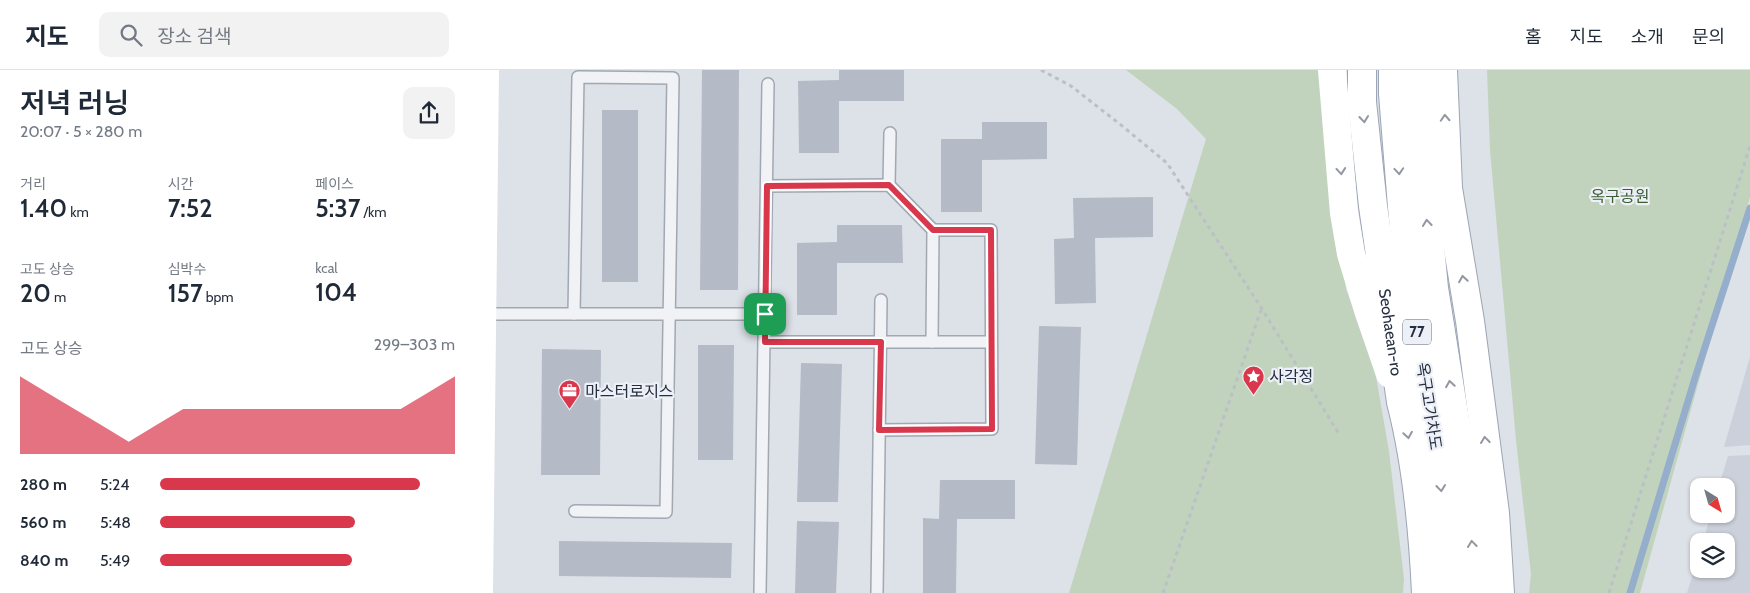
<!DOCTYPE html>
<html lang="ko">
<meta charset="utf-8">
<style>
body{margin:0;font-family:Cabin,"Noto Sans KR",sans-serif;background:#f2f2f3;color:#1f2937;height:100vh;display:flex;flex-direction:column;font-size:19px;white-space:nowrap}
*{box-sizing:border-box;margin:0}
p{font-size:16px;color:#747a83}
.icon{flex:none;width:28px;height:28px;fill:none;stroke:currentColor;stroke-width:2;stroke-linecap:round;stroke-linejoin:round}
.map{position:relative;flex:1;overflow:hidden}
.details{display:flex;flex-direction:column;background:#fff;width:475px}
.details>*{flex:none}
.needle{width:32px;rotate:143deg}
.tools{position:absolute;left:1215px;top:408px;display:grid;gap:10px}
.tools a{display:grid;place-items:center;width:45px;height:45px;border-radius:10px;background:#fff;box-shadow:0 1px 4px #0004;font-size:25px}
.pin{position:absolute;display:grid;place-items:center;width:42px;height:42px;color:#fff;margin:-21px;border-radius:10px;box-shadow:0 2px 8px #0006}
.round{display:grid;place-items:center;flex:none;width:52px;height:52px;border-radius:10px;background:#f2f2f3}
.head{display:flex;align-items:center;justify-content:space-between;height:85px;padding:0 20px}
h1{font-size:28px;font-weight:600;line-height:38px}
.metrics{display:grid;grid-template-columns:repeat(3,1fr);gap:8px;height:85px;padding:5px 20px}
.metrics div{display:grid;align-content:center}
.metrics b{font-size:25px;font-weight:600}
.metrics small{font-size:14px;font-weight:400}
.metrics p{font-size:14px}
.chart{height:140px;padding:10px 20px}
.chart p{display:flex;justify-content:space-between}
.chart svg{width:100%;height:90px;margin-top:5px;fill:#d9374c;opacity:.7}
ul{padding:0 20px;list-style:none;font-size:16px}
li{display:grid;grid-template-columns:80px 60px 1fr;align-items:center;height:38px}
li i{height:12px;border-radius:6px;background:#d9374c}
header{display:flex;align-items:center;gap:30px;box-sizing:border-box;height:70px;padding:0 25px;background:#fff;border-bottom:1px solid #e0e1e3}
header strong{font-size:24px}
nav{display:flex;gap:28px;margin-inline-start:auto;font-size:18px}
.search{width:350px;height:45px;background:#f2f2f3;display:flex;align-items:center;gap:12px;box-sizing:border-box;padding:0 18px;border-radius:10px;color:#747a83;font-size:19px}
main{display:flex;flex:1;min-height:0}
.map>svg:first-child{display:block}
</style>
<header>
<strong>지도</strong>
<div class="search"><svg class="icon" aria-label="search" viewBox="0 0 24 24"><circle cx="10" cy="10" r="6"/><path d="M15 15l6 6"/></svg>장소 검색</div>
<nav><a>홈</a><a>지도</a><a>소개</a><a>문의</a></nav>
</header>
<main>
<section class="details">
<div class="head"><div><h1>저녁 러닝</h1><p>20:07 · 5 × 280 m</p></div><a class="round"><svg class="icon" aria-label="share" viewBox="0 0 24 24"><path d="M12 15V3M7 8l5-5 5 5M5 13v7h14v-7"/></svg></a></div>
<div class="metrics">
<div><p>거리</p><b>1.40<small> km</small></b></div>
<div><p>시간</p><b>7:52</b></div>
<div><p>페이스</p><b>5:37<small> /km</small></b></div>
</div>
<div class="metrics">
<div><p>고도 상승</p><b>20<small> m</small></b></div>
<div><p>심박수</p><b>157<small> bpm</small></b></div>
<div><p>kcal</p><b>104</b></div>
</div>
<div class="chart"><p><span>고도 상승</span>299–303 m</p>
<svg viewBox="0 0 160 44" preserveAspectRatio="none"><path d="M0 44V6L10 14L20 22L30 30L40 38L50 30L60 22L70 22L80 22L90 22L100 22L110 22L120 22L130 22L140 22L150 14L160 6V44z"/></svg>
</div>
<ul>
<li><b>280 m</b>5:24<i style="width:88%"></i></li>
<li><b>560 m</b>5:48<i style="width:66%"></i></li>
<li><b>840 m</b>5:49<i style="width:65%"></i></li>
</ul>
</section>
<div class="map">
<svg width="1275" height="523" viewBox="0 0 1275 523">
<rect width="100%" height="100%" fill="#dde1e8"/>
<g fill="#cbd0db">
<polygon points="1275,287 1275,375 1249,377"/>
<polygon points="1275,385 1275,523 1212,523 1224,485 1224,499 1251,499 1251,471 1228,471 1236,444 1251,444 1251,416 1244,416 1253,386"/>
</g>
<g fill="#c2d3bd">
<polygon points="651,0 847,0 871,219 900,301 914,381 929,509 928,523 594,523 731,69 702,39"/>
<polygon points="1012,0 1275,0 1275,127 1165,523 1054,523 1056,504 1041,370 1015,80"/>
</g>
<g fill="none" stroke-linecap="round" stroke-linejoin="round">
<polyline stroke="#95aecc" stroke-width="7" points="1155,523 1220,308 1275,138"/>
</g>
<g fill="#b4bac6">
<polygon points="227,0 264,0 263,220 225,220"/>
<polygon points="364,0 429,0 429,31 364,31 364,83 324,83 323,11 364,10"/>
<rect x="127" y="40" width="36" height="172"/>
<polygon points="507,52 572,52 572,89 507,90 507,142 466,142 466,69 507,69"/>
<polygon points="678,127 678,167 620,168 621,233 580,234 579,169 599,168 598,128"/>
<polygon points="362,155 427,155 428,193 362,193 362,245 322,245 322,173 362,172"/>
<polygon points="564,256 606,257 602,395 560,394"/>
<polygon points="223,275 259,275 258,390 223,390"/>
<polygon points="67,279 126,280 125,405 66,405"/>
<polygon points="326,293 367,294 363,432 322,432"/>
<polygon points="465,410 540,410 540,449 482,449 481,523 448,523 448,448 464,449"/>
<polygon points="322,451 364,452 361,523 320,523"/>
<polygon points="84,471 257,473 256,508 84,506"/>
</g>
<g fill="none" stroke-linecap="round" stroke-linejoin="round">
<defs>
<g id="lane">
<polyline points="414,115 415,63"/>
<polyline points="292,116 414,115 458,160 457,272"/>
<polyline points="7,244 290,244"/>
<polyline points="99,244 103,7 198,8 191,442 100,441"/>
<polyline points="289,272 516,272"/>
<polyline points="404,360 517,359 516,160 458,160"/>
<polyline points="285,523 293,14"/>
<polyline points="402,523 406,230"/>
</g>
<g id="primary">
<path id="s1" d="M887,0V32L898,136L926,332C942,394 948,459 951,523"/>
<polyline points="918,0 918,24 927,137 935,221 966,417 977,506 976,523"/>
<polyline points="942,0 942,23 951,135 959,218 990,413 1001,505 1000,523"/>
<polyline points="968,0 973,118 995,251 1020,443 1025,523"/>
</g>
</defs>
<use href="#lane" stroke="#a2a8b2" stroke-width="14"/>
<use href="#primary" stroke="#9ba5b5" stroke-width="30"/>
<g stroke="#bbbfc7" stroke-width="3" stroke-dasharray="4 4" stroke-linecap="butt">
<polyline points="566,0 596,16 646,55 692,93 787,239 864,364"/>
<polyline points="688,523 786,240"/>
<polyline points="1134,523 1275,76"/>
</g>
<use href="#lane" stroke="#f0f2f6" stroke-width="11"/>
<g stroke="#fff" stroke-width="28">
<polyline points="857,0 869,143 876,184 894,243 915,304"/>
<polyline points="4,523 10,0"/>
</g>
<use href="#primary" stroke="#fff" stroke-width="28"/>
</g>
<defs><path id="oneway-chevron" d="M-2-3.5L2.5 0L-2 3.5" fill="none" stroke-width="1.6" stroke-linecap="round" stroke-linejoin="round" transform="scale(1.25)"/></defs>
<g stroke="#9297a0">
<use href="#oneway-chevron" transform="translate(970 48) rotate(-93)"/>
<use href="#oneway-chevron" transform="translate(889 49) rotate(84)"/>
<use href="#oneway-chevron" transform="translate(866 101) rotate(85)"/>
<use href="#oneway-chevron" transform="translate(924 101) rotate(86)"/>
<use href="#oneway-chevron" transform="translate(952 153) rotate(-96)"/>
<use href="#oneway-chevron" transform="translate(988 209) rotate(-99)"/>
<use href="#oneway-chevron" transform="translate(975 314) rotate(-99)"/>
<use href="#oneway-chevron" transform="translate(933 365) rotate(81)"/>
<use href="#oneway-chevron" transform="translate(1010 370) rotate(-97)"/>
<use href="#oneway-chevron" transform="translate(966 418) rotate(83)"/>
<use href="#oneway-chevron" transform="translate(997 474) rotate(-97)"/>
</g>
<g fill="none" stroke-linecap="round" stroke-linejoin="round">
<defs>
<polygon id="route" points="414,115 458,160 516,160 517,359 404,360 406,272 290,272 292,116"/>
</defs>
<use href="#route" stroke="#fff" stroke-width="10"/>
<use href="#route" stroke="#d9374c" stroke-width="6"/>
</g>
<defs>
<symbol id="sight-pin" viewBox="-11 -11 22 30"><path d="M0 17L-7.5 6A9.5 9.5 0 1 1 7.5 6Z" fill="#d9374c" stroke="#edf0f6"/><path d="M0-6L1.8-2.2L6-1.7L2.9 1.2L3.7 5.4L0 3.3L-3.7 5.4L-2.9 1.2L-6-1.7L-1.8-2.2Z" fill="#fff"/></symbol>
<symbol id="office-pin" viewBox="-11 -11 22 30"><path d="M0 17L-7.5 6A9.5 9.5 0 1 1 7.5 6Z" fill="#d9374c" stroke="#edf0f6"/><path d="M-6-3h4V-5.5h4V-3h4V5H-6ZM-1-4.5V-3h2v-1.5ZM-6 0V1H6V0Z" fill="#fff"/></symbol>
</defs>
<g fill-rule="evenodd">
<use href="#sight-pin" x="766" y="294" width="25" height="34"/>
<use href="#office-pin" x="82" y="308" width="25" height="34"/>
</g>
<g text-anchor="middle" dominant-baseline="central" stroke-width="4.5" stroke-linejoin="round" paint-order="stroke">
<rect fill="#edf0f6" stroke="#616977" stroke-width="1" x="928" y="249.5" width="28" height="25" rx="4"/>
<g font-size="15" font-weight="bold" fill="#252f40">
<text x="942" y="262">77</text>
</g>
<g font-size="16" fill="#395d31" stroke="#edf0f6">
<text x="1145" y="126">옥구공원</text>
</g>
<g font-size="16" fill="#252f40" stroke="#edf0f6">
<text stroke="none"><textPath href="#s1" startOffset="264">Seohaean-ro</textPath></text>
<text transform="translate(954 336) rotate(81)">옥구고가차도</text>
</g>
<g font-size="16" fill="#252f40" stroke="#edf0f6" text-anchor="start">
<text x="794" y="306">사각정</text>
<text x="110" y="321">마스터로지스</text>
</g>
</g>
</svg>
<div class="tools">
<a><svg class="needle" viewBox="-14 -14 28 28"><path d="M0-13l5 13h-10z" fill="#e53935"/><path d="M0 13l5-13h-10z" fill="#747a83"/></svg></a>
<a><svg class="icon" aria-label="layers" viewBox="0 0 24 24"><path d="M12 4l9 5-9 5-9-5zM3 14l9 5 9-5"/></svg></a>
</div>
<div class="pin" style="left:290px;top:244px;background:#1e9e55"><svg class="icon" aria-label="arrive" viewBox="0 0 24 24"><path d="M6 21V4h12l-3 4 3 4H6"/></svg></div>
</div>
</main>
